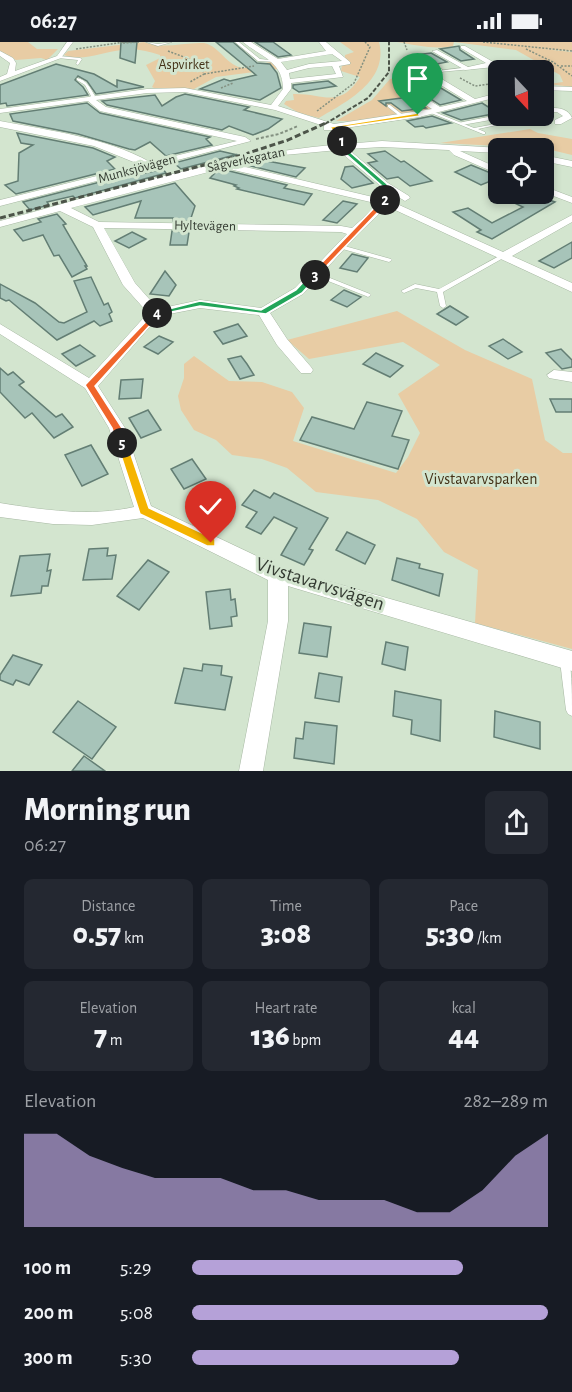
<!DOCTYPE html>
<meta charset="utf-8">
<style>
body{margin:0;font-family:"Alegreya Sans",sans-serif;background:#242831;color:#f1f3f6;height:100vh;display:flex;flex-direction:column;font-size:22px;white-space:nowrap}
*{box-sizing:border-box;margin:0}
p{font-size:20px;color:#9ea1a6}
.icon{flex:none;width:33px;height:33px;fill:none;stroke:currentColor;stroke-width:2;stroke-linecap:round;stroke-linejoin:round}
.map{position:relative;height:729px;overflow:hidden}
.side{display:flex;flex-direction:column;background:#171b24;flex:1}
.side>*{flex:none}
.needle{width:39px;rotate:158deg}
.buttons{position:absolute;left:488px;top:18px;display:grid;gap:12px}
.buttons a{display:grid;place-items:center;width:66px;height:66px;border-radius:9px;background:#171b24;box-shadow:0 3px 9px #0003;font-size:30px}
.pin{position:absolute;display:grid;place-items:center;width:51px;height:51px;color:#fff;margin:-62px -26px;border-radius:50% 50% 50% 0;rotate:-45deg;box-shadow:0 0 6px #0007}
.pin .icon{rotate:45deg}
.km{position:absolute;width:30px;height:30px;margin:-15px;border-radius:50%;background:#222;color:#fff;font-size:16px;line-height:30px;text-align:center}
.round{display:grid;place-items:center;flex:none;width:63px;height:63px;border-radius:9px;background:#242831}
.summary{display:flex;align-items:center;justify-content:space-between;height:102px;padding:0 24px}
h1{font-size:33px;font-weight:800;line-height:45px}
.metrics{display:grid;grid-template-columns:repeat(3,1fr);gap:9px;height:102px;padding:6px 24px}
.metrics div{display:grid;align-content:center;border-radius:9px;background:#242831;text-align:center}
.metrics b{font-size:30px;font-weight:800}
.metrics small{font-size:16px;font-weight:400}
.metrics p{font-size:16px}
.chart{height:168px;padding:12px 24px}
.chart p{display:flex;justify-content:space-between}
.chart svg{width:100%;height:108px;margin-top:6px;fill:#b5a1d8;opacity:.7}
ul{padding:0 24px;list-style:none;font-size:20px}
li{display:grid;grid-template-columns:96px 72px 1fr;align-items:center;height:45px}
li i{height:15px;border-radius:8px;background:#b5a1d8}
.status{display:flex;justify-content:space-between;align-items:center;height:42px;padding:0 30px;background:#171b24;direction:ltr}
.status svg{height:16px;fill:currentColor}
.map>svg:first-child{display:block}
</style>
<div class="status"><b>06:27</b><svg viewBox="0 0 49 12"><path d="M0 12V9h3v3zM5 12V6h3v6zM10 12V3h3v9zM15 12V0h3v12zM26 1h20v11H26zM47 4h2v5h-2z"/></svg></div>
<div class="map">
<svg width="572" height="729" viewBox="0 0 572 729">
<rect width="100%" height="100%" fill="#d3e5cf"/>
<g fill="#e8cca4">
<polygon points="0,0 28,0 37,7 58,7 47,18 41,16 16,18 0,9"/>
<path d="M144,0C164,8 183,0 204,1C220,4 227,25 244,26C255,27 261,21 271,20L278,27L216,35L194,47L154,46L152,45L155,39L146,23L160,16V13C147,9 136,6 122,8C102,10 83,20 64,13L68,9Z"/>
<path d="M340,0H379C389,39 346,60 319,76L299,71L284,62L286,59L294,58L293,52C324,51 339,68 360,35L341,29L342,23L351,22L345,17V13L354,10Z"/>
<path d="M397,0H572V9L543,7L572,10V45L549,42L563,40L560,33L516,8L454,0L453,4C436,8 415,3 397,0Z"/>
<polygon points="422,33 431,36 400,42 401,46 433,68 354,79 336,79 372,58 390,37"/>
<polygon points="530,87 538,91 572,97 572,113 543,106 440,101"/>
<polygon points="397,269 465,308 532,337 545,398 563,411 572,411 572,607 475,581 478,528 444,510 417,477 378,458 316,450 287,426 262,417 232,413 216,398 194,388 181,368 178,354 184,336 184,322 194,314 229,339 262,340 292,350 304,366 293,399 396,431 408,415 420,391 398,352 440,323 403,300 309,317 287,298"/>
</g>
<g fill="#a7c4b9" stroke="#637e74" stroke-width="1.5">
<polygon points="121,0 137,0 135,21 120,16"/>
<polygon points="216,0 233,0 257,21 270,22 277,31 281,46 260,58 200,47 224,37 230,39 256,33"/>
<polygon points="255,0 273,0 291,13 278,15"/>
<polygon points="459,4 460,8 474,17 461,19 440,7"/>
<polygon points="431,11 447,20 432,23 415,13"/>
<polygon points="56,22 94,32 117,45 117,38 144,45 96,52 87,39 78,34 75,38 83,45 88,53 7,64 6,61 0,62 0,43"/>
<polygon points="328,39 336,44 299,50 293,46 293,43"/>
<polygon points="429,39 461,58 440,63 407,42"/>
<polygon points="185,52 249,65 244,68 282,77 268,87 253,93 229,84 222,88 107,63 102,59 155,53 162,64 176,55"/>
<polygon points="409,55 426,66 402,69 391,61 386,61 386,64 379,59"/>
<polygon points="87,61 100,71 210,95 206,97 212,103 166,114 150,100 135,108 129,107 78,92 13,79 10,72"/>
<polygon points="482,61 498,71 461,78 443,71"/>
<polygon points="432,74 451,81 426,86 423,84 415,85 407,79"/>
<polygon points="17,91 93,106 115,115 107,119 115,127 16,152 5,143 18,139 19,111 33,103 21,101"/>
<polygon points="220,109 242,114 232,116 235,113 181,127 174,121"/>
<polygon points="385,109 401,120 404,119 432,139 410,144 398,135 387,137 368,121 377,119 368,112"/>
<polygon points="267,119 305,126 296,135 247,123"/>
<polygon points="471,123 498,134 498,136 481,143 455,130"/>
<polygon points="353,124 373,141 352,146 341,137 345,125"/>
<polygon points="163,127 166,131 75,156 73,154 47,160 49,163 30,168 23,160 123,134 125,136"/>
<polygon points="225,128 287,143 284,146 312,152 304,163 237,147 239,146 234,144 236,143 210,136 216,130"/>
<polygon points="175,141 195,164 190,179 173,179 173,176 135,176 141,159 93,173 85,165"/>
<polygon points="495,152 533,152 555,160 492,197 477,190 481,188 453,170 468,166 492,181 523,165"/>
<polygon points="343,159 357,162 337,181 323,178"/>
<polygon points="57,172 66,182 63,183 87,224 85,224 87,227 72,235 59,213 54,214 43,193 23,199 14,188 41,180 38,177"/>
<polygon points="172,189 189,190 187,203 170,203"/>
<polygon points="132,190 146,197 129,206 115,199"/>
<polygon points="572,200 572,216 554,226 539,219"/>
<polygon points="352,212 368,216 357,230 340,226"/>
<polygon points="165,229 176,243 169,254 150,252"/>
<polygon points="91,235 104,263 108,261 112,270 109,272 112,279 100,284 94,279 57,298 9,258 6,259 0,256 0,242 35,261 59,280 64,281 87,270 74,239"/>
<polygon points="344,248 361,255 347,265 331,258"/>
<polygon points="450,264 468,275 456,283 437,272"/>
<polygon points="238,282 247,294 223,302 214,290"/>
<polygon points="159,294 173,300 158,312 144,305"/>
<polygon points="503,297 522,310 508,317 489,304"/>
<polygon points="80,303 95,314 76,324 62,312"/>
<polygon points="561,307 572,318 572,325 562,327 546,311"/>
<polygon points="376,311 403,324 390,335 363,322"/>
<polygon points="241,314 247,322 254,333 240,337 228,317"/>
<polygon points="0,326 8,333 13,330 24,340 19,343 56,375 62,372 73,385 54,396 32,371 25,376 0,350"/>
<polygon points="143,337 141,356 119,357 121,338"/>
<polygon points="550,357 572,357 572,370 556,370"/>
<polygon points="367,360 402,369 392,394 409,398 398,427 300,398 312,375 354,387"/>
<polygon points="148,368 161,388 141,396 129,376"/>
<polygon points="91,403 108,432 82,444 65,413"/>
<polygon points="192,417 206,437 184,447 171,427"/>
<polygon points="254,448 270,456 274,451 328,476 309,507 313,508 304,523 281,513 297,486 274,475 261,492 246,485 257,470 242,463"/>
<polygon points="347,490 375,503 365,522 336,508"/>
<polygon points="108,506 107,514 116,513 112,537 83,538 89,507"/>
<polygon points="50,512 47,529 51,528 48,544 42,544 41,551 11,554 20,514"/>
<polygon points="397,516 420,522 419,526 443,532 439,554 392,538"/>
<polygon points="148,518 169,530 139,568 117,554"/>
<polygon points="230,547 231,558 235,557 237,574 231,575 232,584 210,587 206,550"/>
<polygon points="304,581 331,585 327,615 299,611"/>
<polygon points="386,600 408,605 405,628 382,622"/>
<polygon points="13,613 42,623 29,643 16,638 13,643 0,638 0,633"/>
<polygon points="203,622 222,624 221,633 232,635 225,668 175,661 184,626 202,629"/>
<polygon points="319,631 342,635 339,660 315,656"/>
<polygon points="395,649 441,658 440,699 411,692 412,678 393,674"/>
<polygon points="78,659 116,685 92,717 53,690"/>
<polygon points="495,669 540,680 540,707 494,695"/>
<polygon points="305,680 337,684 334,722 294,716 296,696 303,697"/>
<polygon points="84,714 105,729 72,729"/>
</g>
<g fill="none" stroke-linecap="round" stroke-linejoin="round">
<defs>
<g id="lane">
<polygon points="146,0 158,2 172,0 158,4"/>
<polygon points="235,0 239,0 260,17 279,19 277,20 258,19"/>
<polygon points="59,14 80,16 82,17 78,23 76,22 78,18 58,16"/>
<polygon points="471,25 472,27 439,30 437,29"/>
<path d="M77,36C87,38 90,46 95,54L91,58L88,57L91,54L85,43L77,38Z"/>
<polygon points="388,63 390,63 404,74 404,76 402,76 388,65"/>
<polygon points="432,69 474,86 495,82 497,83 478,87 485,90 485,92 483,92 431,71 431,69"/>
<polygon points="341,203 391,217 392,218 389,220 339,206 338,205"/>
<polygon points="503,212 506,214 505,215 443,250 446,264 445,265 443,266 440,264 437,250 416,246 404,251 401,249 415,242 439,247"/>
<polygon points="315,230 370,252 371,253 368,255 366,254 313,233 313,231"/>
<path d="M565,614L569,615C572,633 572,655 572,674L568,672L566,668L560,619L561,615Z"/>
</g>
<g id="street">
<polygon points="67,0 73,0 61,16 0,39 0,35 7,32 10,21 0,14 0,9 13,16 16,21 15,29 57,14"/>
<path d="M243,0H251L278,17L326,9L319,0H326L350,20V22L339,24L343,35L291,41V47L278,64L334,82L432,67L400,46L403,42L440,65L467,59L426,34V30H430L408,16L410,13L434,26L442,27V31L435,33L475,57L498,51V55L419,75L338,87L346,100L345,102L382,99L501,106H498V111L460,109L498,126V132L454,113L449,108L382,105L348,107L388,141L409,154L410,156L405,159L382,145L338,108L284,113L237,123L390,159L392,163L383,168L358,192L303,252L270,271L287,297L311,325L313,328L311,331H301L277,303L259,273L200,266L159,274L98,344L125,386L151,464L282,526L572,609V629L288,544V579L263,729H239L268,579V538L143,476L92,483L53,482L0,475V461C43,468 91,475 134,465L109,386L85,346L0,292V282L89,336L148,271L123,243L93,185L60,169L0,185V179C109,150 219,113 332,103V99H337L331,88H324V84L275,68L185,50L147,51L96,58L106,65L245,95L251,99L0,164V158L141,123L94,104L0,85V79C51,89 105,95 150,120L237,99L100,69L88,59L0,71V67L147,47L185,46L271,63L283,47C283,19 261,15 243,0ZM332,12L342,19L309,22L287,28L281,20ZM332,24L336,32L290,37L289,31L309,26ZM224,126H225L379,162L352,186L341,184L99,180L71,166ZM104,186L341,190L347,192L295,246L261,266L200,258L158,267L135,241Z"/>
<polygon points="461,4 465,4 495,21 520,28 494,25 465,28 432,9 437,8 468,25 486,21 461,6"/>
<polygon points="543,44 572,45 572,49 543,48"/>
<path d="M543,66C554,66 567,64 572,76L561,82H555V78L563,74L557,70H543Z"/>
<polygon points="498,73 513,74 462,83 458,81"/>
<polygon points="543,113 572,119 572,125 543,119"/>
<polygon points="543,144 572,155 572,161 543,150"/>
<polygon points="397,162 503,210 572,173 572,180 512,214 572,241 572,250 393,167 392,165"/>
<polygon points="554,328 572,330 572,340 549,336 547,333"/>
</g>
</defs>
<use href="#lane" stroke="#a7b8a3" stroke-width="1"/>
<use href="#street" stroke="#a7b8a3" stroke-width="1"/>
<g stroke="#839080" stroke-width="1.5" stroke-dasharray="2 1.5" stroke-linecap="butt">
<polyline points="404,0 407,8"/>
<polyline points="483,0 572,9"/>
<polyline points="123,1 140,0"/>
<polyline points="76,7 125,0"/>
<polyline points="526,7 553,20 572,34"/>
<polyline points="168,9 200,21 204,32 190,40"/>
<polyline points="561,24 572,24"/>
<polyline points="204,32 254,24"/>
<polyline points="460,36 475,44 498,41"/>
<polyline points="221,46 233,41"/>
<polyline points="317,69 354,41 370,5 365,0"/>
</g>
<polyline stroke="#839080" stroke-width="2" stroke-dasharray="3 2" stroke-linecap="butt" points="256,97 279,92 298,84"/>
<use href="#lane" fill="#fff" fill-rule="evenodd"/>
<use href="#street" fill="#fff" fill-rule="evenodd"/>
<polyline stroke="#4c5449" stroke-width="2" stroke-dasharray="4.5 2" stroke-linecap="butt" points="325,82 368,56 389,30 389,0"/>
<polyline stroke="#4c5449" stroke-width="3" stroke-dasharray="6 3" stroke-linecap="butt" points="0,176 239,114 288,98 328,80"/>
</g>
<polygon fill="#f5b400" stroke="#fff" stroke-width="1.5" points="418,71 420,74 336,86 345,99 342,101 330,85"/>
<polygon fill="#22a559" stroke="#fff" stroke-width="1.5" points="340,98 344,98 343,104 387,142 392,155 387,160 382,158 385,155 382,144 338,105"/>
<polygon fill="#f0652b" stroke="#fff" stroke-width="1.5" points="383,157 387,157 390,164 381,167 317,234 312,234 312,231 376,164 384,162"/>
<polygon fill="#22a559" stroke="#fff" stroke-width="1.5" points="312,231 318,233 302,251 266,272 200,264 157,273 153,271 200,259 261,268 296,248"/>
<polygon fill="#f0652b" stroke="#fff" stroke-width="1.5" points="157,268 160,269 160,272 95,344 122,386 127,401 122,405 118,404 112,386 85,343"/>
<polygon fill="#f5b400" stroke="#fff" stroke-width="1.5" points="122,397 127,401 149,466 215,497 215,504 207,504 140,472 117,401"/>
<g text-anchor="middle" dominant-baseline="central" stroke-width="6" stroke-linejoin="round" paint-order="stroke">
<g font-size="14" fill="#433116" stroke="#d3e5cf">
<text x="184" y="23">Aspvirket</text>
</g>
<g font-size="14" fill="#353c33" stroke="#d3e5cf">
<text transform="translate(246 118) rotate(-12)">Sågverksgatan</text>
<text transform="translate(137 127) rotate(-15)">Munksjövägen</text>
<text transform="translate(205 184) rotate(1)">Hyltevägen</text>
</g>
<g font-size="16" fill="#433116" stroke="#d3e5cf">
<text x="481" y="437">Vivstavarvsparken</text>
</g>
<g font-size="20" fill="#353c33" stroke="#d3e5cf">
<text transform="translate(320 542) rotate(18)">Vivstavarvsvägen</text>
</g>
</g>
</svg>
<div class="buttons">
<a><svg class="needle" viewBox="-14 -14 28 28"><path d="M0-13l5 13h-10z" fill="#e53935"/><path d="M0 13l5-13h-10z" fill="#9ea1a6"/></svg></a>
<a><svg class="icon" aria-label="locate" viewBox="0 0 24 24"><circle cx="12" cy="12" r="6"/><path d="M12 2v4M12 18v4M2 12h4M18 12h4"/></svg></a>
</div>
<div class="pin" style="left:418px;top:73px;background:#1e9e55"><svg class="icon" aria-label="arrive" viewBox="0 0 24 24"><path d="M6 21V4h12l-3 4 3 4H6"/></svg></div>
<div class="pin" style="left:211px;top:501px;background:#d93025"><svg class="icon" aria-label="check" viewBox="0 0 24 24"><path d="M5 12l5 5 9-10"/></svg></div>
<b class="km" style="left:342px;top:99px">1</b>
<b class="km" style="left:385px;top:158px">2</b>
<b class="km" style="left:315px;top:233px">3</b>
<b class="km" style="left:157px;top:271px">4</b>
<b class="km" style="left:122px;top:401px">5</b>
</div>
<section class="side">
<div class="summary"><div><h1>Morning run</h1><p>06:27</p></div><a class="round"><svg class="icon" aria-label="share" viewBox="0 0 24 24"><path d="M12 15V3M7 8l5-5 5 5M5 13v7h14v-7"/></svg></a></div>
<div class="metrics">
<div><p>Distance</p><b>0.57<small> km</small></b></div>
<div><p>Time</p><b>3:08</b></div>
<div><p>Pace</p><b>5:30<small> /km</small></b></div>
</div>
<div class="metrics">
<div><p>Elevation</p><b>7<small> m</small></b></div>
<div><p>Heart rate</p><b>136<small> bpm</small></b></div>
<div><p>kcal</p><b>44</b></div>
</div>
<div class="chart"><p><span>Elevation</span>282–289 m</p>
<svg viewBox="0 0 160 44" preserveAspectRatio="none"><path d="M0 44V6L10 6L20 15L30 20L40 24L50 24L60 24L70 29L80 29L90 33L100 33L110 33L120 38L130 38L140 29L150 15L160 6V44z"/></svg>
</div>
<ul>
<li><b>100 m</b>5:29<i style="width:76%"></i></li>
<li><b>200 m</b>5:08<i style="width:100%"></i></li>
<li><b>300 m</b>5:30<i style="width:75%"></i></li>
</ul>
</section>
